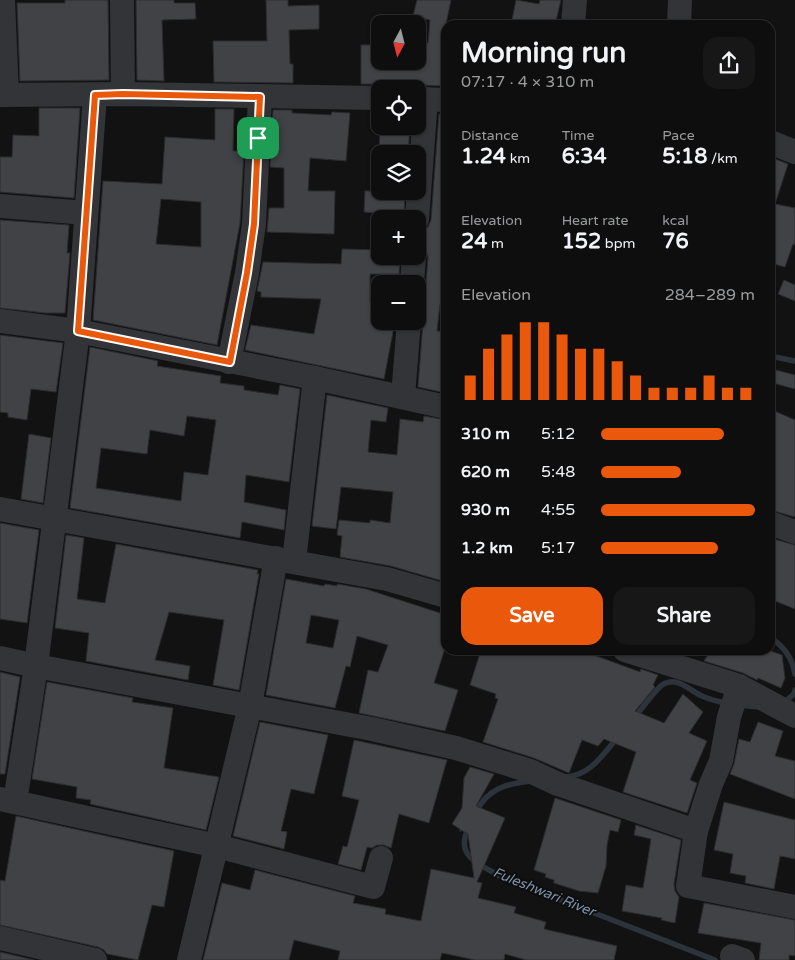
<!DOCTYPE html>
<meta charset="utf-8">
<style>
body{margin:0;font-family:"Varela Round",sans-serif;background:#171717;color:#f1f3f6;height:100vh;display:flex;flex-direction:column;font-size:19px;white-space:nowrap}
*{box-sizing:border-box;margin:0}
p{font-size:16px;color:#9b9c9e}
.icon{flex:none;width:28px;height:28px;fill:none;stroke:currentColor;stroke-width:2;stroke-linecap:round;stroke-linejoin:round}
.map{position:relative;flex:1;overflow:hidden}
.side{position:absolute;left:441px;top:20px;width:334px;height:635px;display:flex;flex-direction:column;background:#0e0e0e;border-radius:15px;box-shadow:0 1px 4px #0004,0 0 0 1px #2e2e2e}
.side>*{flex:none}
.needle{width:32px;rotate:187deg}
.tools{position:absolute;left:371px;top:15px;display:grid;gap:10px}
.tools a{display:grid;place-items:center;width:55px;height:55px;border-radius:10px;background:#0e0e0e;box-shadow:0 1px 4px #0004,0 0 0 1px #2e2e2e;font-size:25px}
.pin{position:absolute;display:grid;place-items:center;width:42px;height:42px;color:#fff;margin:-21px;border-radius:10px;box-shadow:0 2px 8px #0006}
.round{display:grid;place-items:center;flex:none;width:52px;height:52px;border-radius:15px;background:#171717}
.head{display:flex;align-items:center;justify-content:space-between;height:85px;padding:0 20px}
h1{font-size:28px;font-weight:800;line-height:38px}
.metrics{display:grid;grid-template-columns:repeat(3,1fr);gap:8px;height:85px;padding:5px 20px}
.metrics div{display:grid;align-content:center}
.metrics b{font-size:21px;font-weight:800}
.metrics small{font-size:14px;font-weight:400}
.metrics p{font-size:14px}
.chart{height:140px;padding:10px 20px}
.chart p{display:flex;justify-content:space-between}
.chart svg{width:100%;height:90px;margin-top:5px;stroke:#ea580c;stroke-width:6}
.action{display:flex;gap:10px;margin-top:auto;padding:10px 20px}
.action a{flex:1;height:58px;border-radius:15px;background:#ea580c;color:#fff;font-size:20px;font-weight:800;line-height:58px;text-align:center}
.action a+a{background:#171717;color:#f1f3f6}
ul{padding:0 20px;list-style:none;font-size:16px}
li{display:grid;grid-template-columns:80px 60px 1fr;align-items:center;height:38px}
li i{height:12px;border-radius:6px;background:#ea580c}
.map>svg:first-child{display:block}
</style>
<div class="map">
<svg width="795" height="960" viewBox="0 0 795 960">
<rect width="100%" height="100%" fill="#121213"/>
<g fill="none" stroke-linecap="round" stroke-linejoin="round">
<g stroke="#2d333b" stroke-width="5.5">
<polyline points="770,356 795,361"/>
<path d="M770,637C784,647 792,657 795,674"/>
<polyline points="782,704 794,694 795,690"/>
<polyline points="738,705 759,707"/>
<path d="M634,718C641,710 655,690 662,685C677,675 690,691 702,696C711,700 720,702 729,704"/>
<path d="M566,777C591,775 603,754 618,737"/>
<path d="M476,812C487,789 506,784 530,781"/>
<path d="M469,827C453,857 481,865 502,877L715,960"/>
</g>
</g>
<g fill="#414246" stroke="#2c2c2f" fill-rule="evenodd">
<polygon points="65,0 108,0 109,80 20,81 17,3 65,3"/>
<polygon points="136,0 174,0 174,3 195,3 196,19 162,20 164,81 137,80"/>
<polygon points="266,0 288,0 288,6 319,5 319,29 289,30 290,64 293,64 293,83 214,82 213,41 267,41"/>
<polygon points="417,0 451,0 443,38 446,38 446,86 418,85 409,89 390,89 381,84 361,84 361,45 380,45 380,61 418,61 418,43 428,43 430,20 413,16"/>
<polygon points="516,0 539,4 540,0 561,0 555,25 511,25"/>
<polygon points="39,108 80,108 74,198 0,192 0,157 12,157 13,135 39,136"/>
<path d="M215,109H234L233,151H244L240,223L217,345L93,320L103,181L162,184L165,137L215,140ZM161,199L201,202V247L156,244Z"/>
<polygon points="273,110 292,110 292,113 331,115 332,112 350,113 346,161 310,158 308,191 335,191 334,234 267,232 269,208 284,208 284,168 270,167"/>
<polygon points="439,114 446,114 446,305 440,304 437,331 446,332 446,393 418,387 423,322 422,316 418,311 420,295 424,291 426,285 428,257 426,250 420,244 421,232 428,227 431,220"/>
<polygon points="380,126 410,126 408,154 379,154"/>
<polygon points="770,157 788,164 775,204 795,208 795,245 793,244 785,267 770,263"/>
<polygon points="365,191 405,191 404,215 364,212"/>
<polygon points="0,220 69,225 67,253 70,253 65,313 45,313 0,308"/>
<polygon points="342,249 380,250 380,256 400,256 399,274 370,274 370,302 380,303 380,321 395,321 384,379 245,350 251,325 314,334 321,299 261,297 261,292 257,291 263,262 341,264"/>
<polygon points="784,280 795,285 795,301 778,294"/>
<polygon points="0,335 63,343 56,392 31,389 27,420 8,417 8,413 0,412"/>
<path d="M90,347L158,361L157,366L221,376L220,383L244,386V390L278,395L280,385L300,389L289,482L246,475L244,502L286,510L284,530L242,522L240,538L70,508ZM187,416L216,420L208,475L184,472L181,501L96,488L101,448L147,454L150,430L184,436Z"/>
<polygon points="776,370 795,375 795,389 773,383"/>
<polygon points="327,395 388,408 386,422 371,420 368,452 397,455 400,419 423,422 424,416 446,420 446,582 391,566 340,557 342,536 337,535 339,520 370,523 370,520 390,523 393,492 341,487 336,529 312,526"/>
<polygon points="770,409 795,420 795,517 770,510"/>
<polygon points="29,434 51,438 43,503 21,499"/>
<polygon points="0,523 39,530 27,623 0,619"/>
<polygon points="66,535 84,538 77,599 105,603 116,544 258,570 257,574 259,574 239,690 213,685 224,620 169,612 155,660 190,666 188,680 86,661 89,633 55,628"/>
<polygon points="770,538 795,545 795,609 770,599"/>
<path d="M286,579L324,586L325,584L337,586V584L366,589L446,615V645L434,683L458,690L445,731L359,713L368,670L378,672L388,645L357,636L350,667L346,666L335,708L266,695ZM311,615L339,620L333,648L306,643Z"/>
<polygon points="481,650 573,650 591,654 640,672 641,669 658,675 653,685 655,687 635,711 664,723 683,694 703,712 689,733 707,741 690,780 697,783 687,813 623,792 636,752 604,739 598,746 582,740 569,773 534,758 483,742 498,699 495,698 496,694 470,685"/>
<polygon points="711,650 768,650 782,655 785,678 781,688 758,678 757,680 743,673 704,661"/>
<polygon points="0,672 20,677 5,774 0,774"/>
<polygon points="47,682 133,698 132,702 173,708 164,768 219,777 206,830 90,804 91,800 76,798 77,787 32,779"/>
<polygon points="260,722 328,735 314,794 291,789 281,831 287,832 284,849 233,836"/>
<polygon points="758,722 783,731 775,756 795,761 795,799 730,774 734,764 739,739 750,742"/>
<polygon points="354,740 447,760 429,823 399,814 391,848 384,845 377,845 372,848 367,847 361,870 338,864 343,846 347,847 359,800 342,796"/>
<polygon points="470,767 494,774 476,806 505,818 477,882 482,883 478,898 516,907 514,913 546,922 544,929 617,946 614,960 526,960 505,954 504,960 475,960 442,953 440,960 338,960 340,951 294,940 289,960 203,960 222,883 250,890 255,870 355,896 353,903 386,909 385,914 421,921 431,869 474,878 468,834 461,830 460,832 460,829 452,824 462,808 464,778"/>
<polygon points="555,798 621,820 618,832 610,830 607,845 606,866 598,893 579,891 554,883 554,880 545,877 546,874 534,870"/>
<polygon points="724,802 795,820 795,859 780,856 774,889 745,883 746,876 730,873 733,854 714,850"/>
<polygon points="16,816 174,851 164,907 152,905 138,960 107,954 104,950 98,947 0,925 0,880 5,881"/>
<polygon points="636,825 681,840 674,884 675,891 679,897 675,923 661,920 662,918 622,911 626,885 643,888 648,858 651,839 634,835"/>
<polygon points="704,903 795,920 795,956 789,955 789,960 759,960 761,943 698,933"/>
<polygon points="0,952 34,960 0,960"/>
</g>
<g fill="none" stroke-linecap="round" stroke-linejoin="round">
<g stroke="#333438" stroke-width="24">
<polyline points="3,0 7,95"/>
<polyline points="122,0 123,94"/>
<polyline points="573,25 575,0"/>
<polyline points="679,25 680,0"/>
<polyline points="0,95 123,94 380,98"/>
<polyline points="418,99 446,100"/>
<polyline points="770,142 795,152"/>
<polyline points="0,206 86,213"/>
<polyline points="417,219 426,99"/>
<polyline points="412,284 414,256"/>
<polyline points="0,321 78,331 315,378 446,407"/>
<polyline points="229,362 247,273 254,224 260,97"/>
<polyline points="403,396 409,321"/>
<polyline points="0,509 387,579 446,596"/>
<polyline points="770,523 795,532"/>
<polyline points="294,561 315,378"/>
<polyline points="625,650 739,686 795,716"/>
<polyline points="0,658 36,666 372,729 456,748 530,771 558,784 696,831"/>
<polyline points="739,686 729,717 721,761 711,784 696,831 688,886 795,907"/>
<polyline points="0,799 217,846 373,887 381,858"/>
<polyline points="15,802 36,666 78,331 95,95"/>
<polyline points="0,938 95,960"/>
<polyline points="732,956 743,960"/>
<polyline points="189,960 250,706 276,558"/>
</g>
</g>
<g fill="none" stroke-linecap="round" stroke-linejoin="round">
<defs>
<polygon id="route" points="123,94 260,97 254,224 247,273 230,362 78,331 95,95"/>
</defs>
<use href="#route" stroke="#fff" stroke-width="10"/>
<use href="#route" stroke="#ea580c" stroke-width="6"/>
</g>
<g text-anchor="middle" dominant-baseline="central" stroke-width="4" stroke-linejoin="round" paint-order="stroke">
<g font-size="14" font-style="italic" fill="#7f93ab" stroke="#0d0d0e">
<text transform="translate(544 892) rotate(22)">Fuleshwari River</text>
</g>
</g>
</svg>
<div class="tools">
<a><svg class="needle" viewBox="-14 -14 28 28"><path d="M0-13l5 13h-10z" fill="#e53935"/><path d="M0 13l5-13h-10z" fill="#9b9c9e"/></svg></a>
<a><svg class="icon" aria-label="locate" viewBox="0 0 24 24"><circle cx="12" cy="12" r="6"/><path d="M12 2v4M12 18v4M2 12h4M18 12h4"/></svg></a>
<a><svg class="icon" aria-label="layers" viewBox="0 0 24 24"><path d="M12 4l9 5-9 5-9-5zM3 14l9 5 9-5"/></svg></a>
<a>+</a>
<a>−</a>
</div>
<div class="pin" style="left:258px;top:138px;background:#1e9e55"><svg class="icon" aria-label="arrive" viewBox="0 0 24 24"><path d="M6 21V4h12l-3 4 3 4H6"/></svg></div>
<section class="side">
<div class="head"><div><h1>Morning run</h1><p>07:17 · 4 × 310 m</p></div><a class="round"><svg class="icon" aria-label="share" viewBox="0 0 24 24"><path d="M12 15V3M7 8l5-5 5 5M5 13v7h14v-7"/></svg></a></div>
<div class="metrics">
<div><p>Distance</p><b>1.24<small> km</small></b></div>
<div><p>Time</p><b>6:34</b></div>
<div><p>Pace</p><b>5:18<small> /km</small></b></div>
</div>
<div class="metrics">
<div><p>Elevation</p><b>24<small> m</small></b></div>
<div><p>Heart rate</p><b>152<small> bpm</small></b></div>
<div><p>kcal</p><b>76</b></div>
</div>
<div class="chart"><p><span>Elevation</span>284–289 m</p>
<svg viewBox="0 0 160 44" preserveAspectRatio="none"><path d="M5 44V32M15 44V19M25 44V12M35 44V6M45 44V6M55 44V12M65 44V19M75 44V19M85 44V25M95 44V32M105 44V38M115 44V38M125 44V38M135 44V32M145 44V38M155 44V38"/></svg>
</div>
<ul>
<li><b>310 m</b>5:12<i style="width:80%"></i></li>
<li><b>620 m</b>5:48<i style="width:52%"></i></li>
<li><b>930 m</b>4:55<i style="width:100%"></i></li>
<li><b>1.2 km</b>5:17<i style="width:76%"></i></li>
</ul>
<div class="action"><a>Save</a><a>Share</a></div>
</section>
</div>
